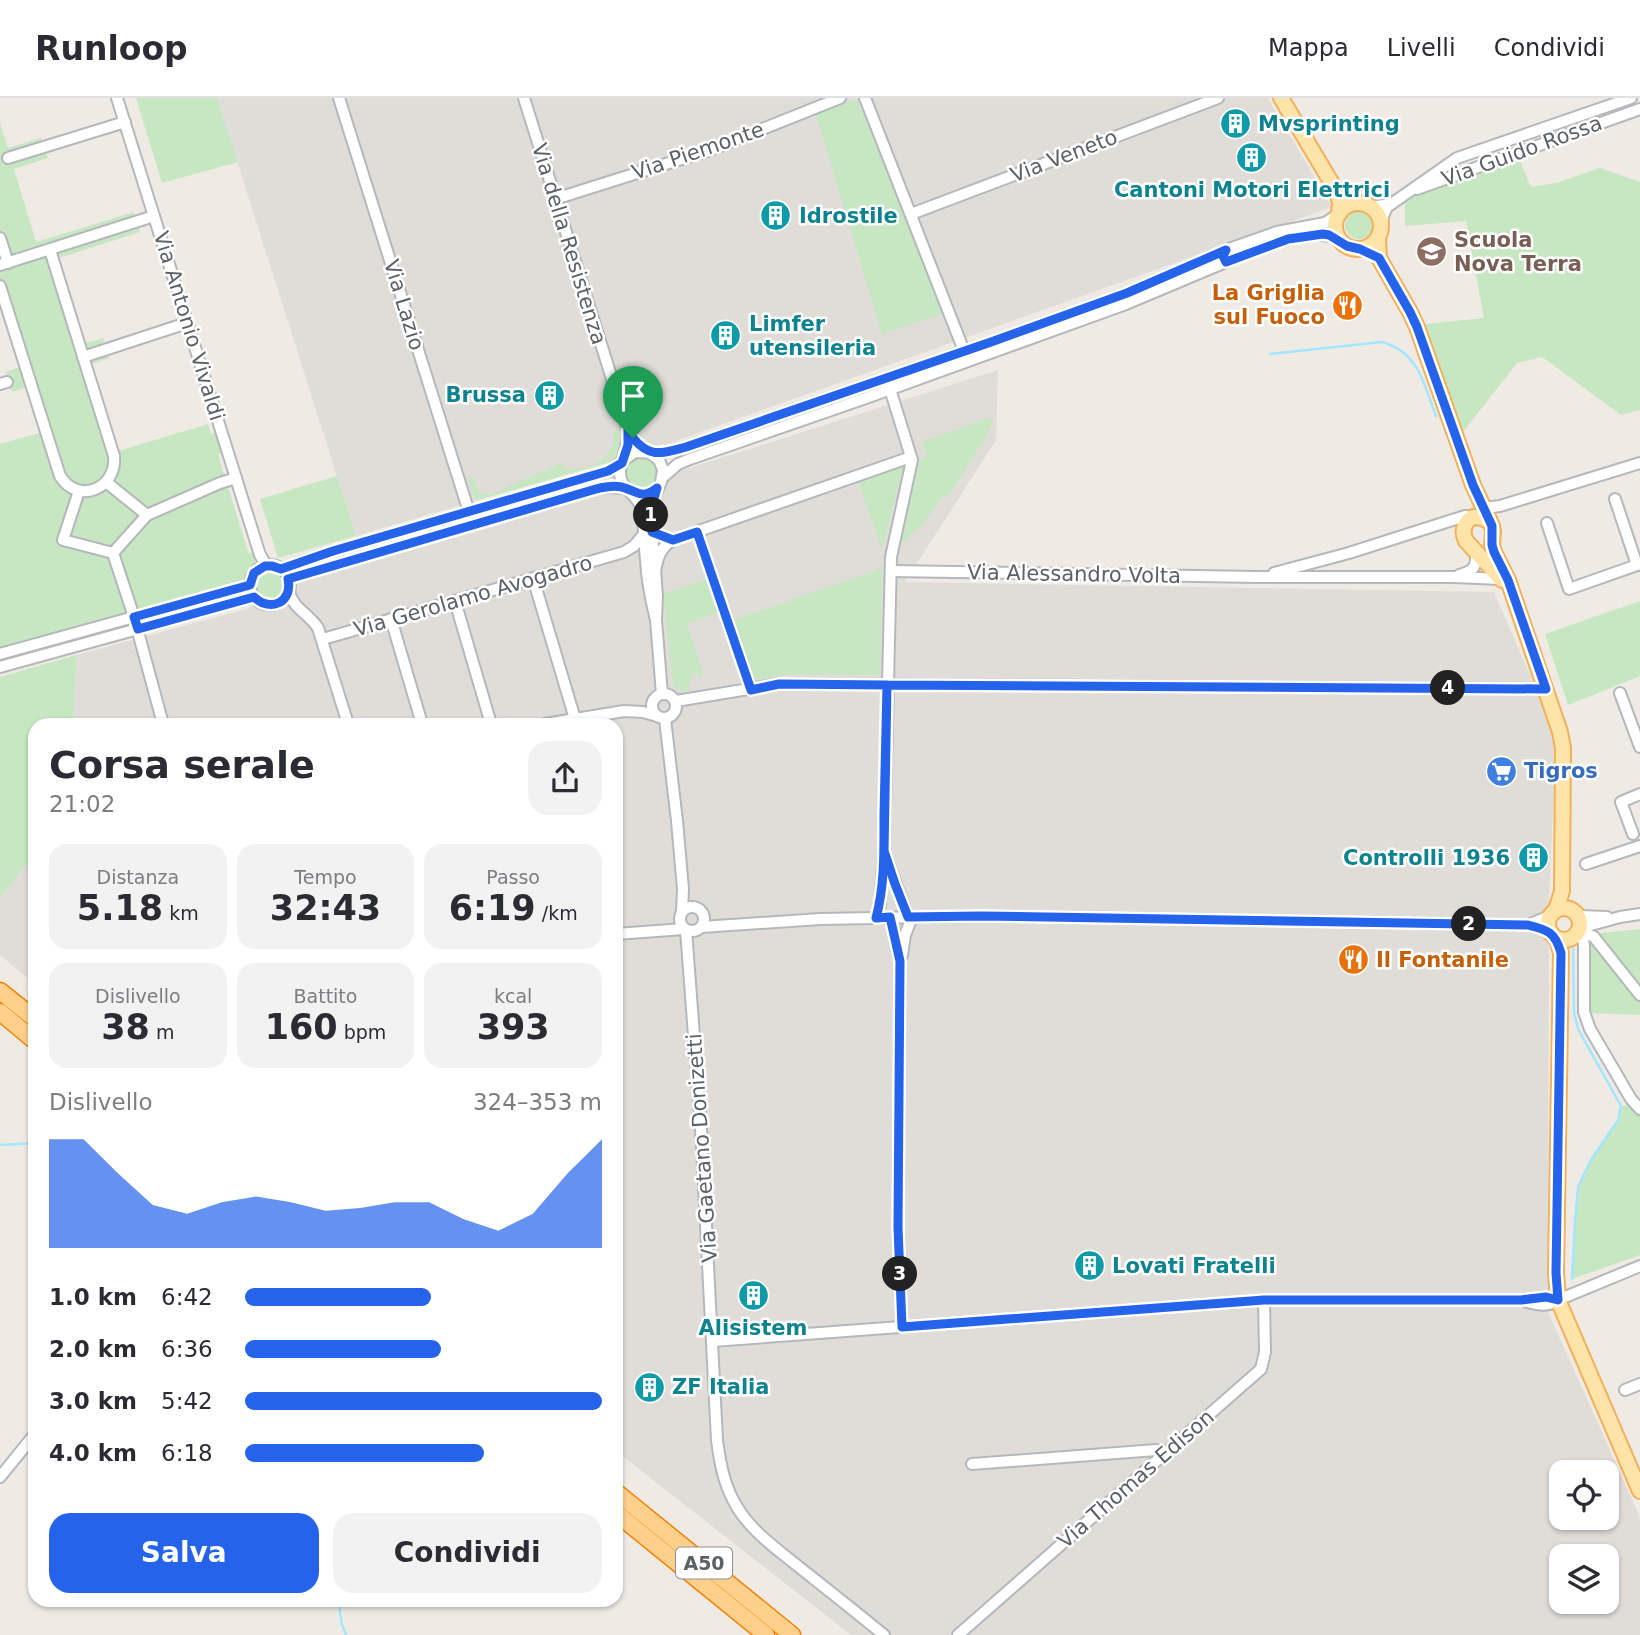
<!DOCTYPE html>
<html lang="it">
<meta charset="utf-8">
<style>
body{margin:0;font-family:"DejaVu Sans",sans-serif;background:#f2f2f3;color:#2b2b33;height:100vh;display:flex;flex-direction:column;font-size:26px;white-space:nowrap}
*{box-sizing:border-box;margin:0}
p{font-size:23px;color:#7c7c81}
.icon{flex:none;width:38px;height:38px;fill:none;stroke:currentColor;stroke-width:2;stroke-linecap:round;stroke-linejoin:round}
.map{position:relative;flex:1;overflow:hidden}
.side{position:absolute;left:28px;top:620px;width:595px;height:889px;display:flex;flex-direction:column;background:#fff;border-radius:21px;box-shadow:0 2px 5px #0004}
.side>*{flex:none}
.tools{position:absolute;left:1549px;top:1362px;display:grid;gap:14px}
.tools a{display:grid;place-items:center;width:70px;height:70px;border-radius:14px;background:#fff;box-shadow:0 2px 5px #0004;font-size:35px}
.pin{position:absolute;display:grid;place-items:center;width:60px;height:60px;color:#fff;margin:-72px -30px;border-radius:50% 50% 50% 0;rotate:-45deg;box-shadow:0 0 7px #0007}
.pin .icon{rotate:45deg}
.km{position:absolute;width:35px;height:35px;margin:-18px;border-radius:50%;background:#222;color:#fff;font-size:19px;line-height:35px;text-align:center}
.round{display:grid;place-items:center;flex:none;width:74px;height:74px;border-radius:21px;background:#f2f2f3}
.headline{display:flex;align-items:center;justify-content:space-between;height:119px;padding:0 21px}
h1{font-size:38px;font-weight:600;line-height:52px}
.stats{display:grid;grid-template-columns:repeat(3,1fr);gap:10px;height:119px;padding:7px 21px}
.stats div{display:grid;align-content:center;border-radius:18px;background:#f2f2f3;text-align:center}
.stats b{font-size:35px;font-weight:600}
.stats small{font-size:19px;font-weight:400}
.stats p{font-size:19px}
.chart{height:196px;padding:14px 21px}
.chart p{display:flex;justify-content:space-between}
.chart svg{width:100%;height:126px;margin-top:7px;fill:#2563eb;opacity:.7}
.cta{display:flex;gap:14px;margin-top:auto;padding:14px 21px}
.cta a{flex:1;height:80px;border-radius:21px;background:#2563eb;color:#fff;font-size:28px;font-weight:600;line-height:80px;text-align:center}
.cta a+a{background:#f2f2f3;color:#2b2b33}
ul{padding:0 21px;list-style:none;font-size:23px}
li{display:grid;grid-template-columns:112px 84px 1fr;align-items:center;height:52px}
li i{height:18px;border-radius:9px;background:#2563eb}
header{display:flex;align-items:center;gap:42px;box-sizing:border-box;height:98px;padding:0 35px;background:#fff;border-bottom:2px solid #e1e1e2}
header strong{font-size:33px}
nav{display:flex;gap:38px;margin-inline-start:auto;font-size:24px}
.map>svg:first-child{display:block}
</style>
<header>
<strong>Runloop</strong>
<nav><a>Mappa</a><a>Livelli</a><a>Condividi</a></nav>
</header>
<div class="map">
<svg width="1640" height="1537" viewBox="0 0 1640 1537">
<rect width="100%" height="100%" fill="#efebe4"/>
<g fill="#e0ddd9" fill-rule="evenodd">
<polygon points="217,0 1268,0 1332,109 667,346 356,438"/>
<path d="M998,272L996,342L905,484L1494,494L1540,600L1556,643L1549,803L1548,1214L1640,1419V1537H851L616,1353V626H73L77,557L246,511L302,484L686,371ZM1561,1374H1606V1419H1561ZM1561,1458H1606V1503H1561Z"/>
<polygon points="35,756 35,886 0,857 0,799"/>
</g>
<g fill="#c6e7c1">
<polygon points="136,0 217,0 238,64 162,85"/>
<polygon points="854,2 859,4 942,216 882,236 816,17"/>
<path d="M0,25L8,50L41,40L48,60L14,71L36,144L134,114L140,134L56,161L82,246L103,240L109,260L89,267L115,354L208,326L211,336L217,334L223,355L218,357L249,456L254,454C257,466 251,475 244,483L0,550V346L43,334L29,288L12,294L6,274L23,268L0,194Z"/>
<path d="M1518,58L1531,89L1556,85L1600,70L1640,84V312L1621,317L1542,259L1517,265L1463,334C1445,301 1436,262 1425,226L1484,220L1466,123L1405,128V104L1421,94Z"/>
<circle cx="1359" cy="127" r="14"/>
<polygon points="985,321 994,321 983,343 949,397 943,398 923,426 898,448 920,363 927,358 922,344"/>
<path d="M619,330L620,351L611,362L607,365L478,402L475,401L467,381L473,379L479,394L489,397L561,365L569,372C592,371 615,361 613,335Z"/>
<circle cx="641" cy="374" r="16"/>
<polygon points="902,367 903,368 882,452 858,383"/>
<polygon points="337,378 356,438 278,460 260,401"/>
<polygon points="882,467 880,576 876,577 790,576 752,582 731,523 877,472"/>
<circle cx="270" cy="487" r="13"/>
<polygon points="707,481 719,514 687,526 704,578 699,580 697,575 691,576 693,582 688,584 691,593 677,592 673,586 663,496"/>
<polygon points="1640,503 1640,578 1568,607 1545,536"/>
<polygon points="77,557 73,626 35,626 35,756 0,799 0,579"/>
<polygon points="1640,831 1640,917 1590,915 1589,842 1599,835"/>
<polygon points="1631,1007 1640,1017 1640,1157 1572,1181 1575,1123 1578,1089 1591,1062 1618,1022 1621,1008"/>
</g>
<g fill="none" stroke-linecap="round" stroke-linejoin="round">
<g stroke="#a4e5ff" stroke-width="2.5">
<path d="M1270,256L1382,244C1419,254 1424,287 1436,318"/>
<polyline points="0,1047 35,1045"/>
<polyline points="1572,1181 1575,1123 1578,1089 1591,1062 1618,1022 1621,1008 1578,931 1574,915 1573,851"/>
<polyline points="338,1502 342,1527 346,1537"/>
</g>
<defs>
<g id="minor">
<polyline points="117,0 260,457 267,468"/>
<polyline points="339,0 469,414"/>
<path d="M524,0L628,332C629,350 620,361 620,375C620,390 635,395 640,407C645,424 644,445 646,462C647,482 651,502 656,522"/>
<polyline points="865,0 964,253"/>
<polyline points="8,60 125,24"/>
<polyline points="1417,91 1640,11"/>
<polyline points="555,101 710,52 840,0"/>
<polyline points="1371,109 1390,106"/>
<polyline points="911,116 1218,0"/>
<path d="M1339,116L1325,125L1277,134L1226,152L1223,158L1226,164C1254,153 1314,124 1340,143"/>
<polyline points="1382,126 1383,118 1387,109 1457,60 1631,0"/>
<polyline points="0,140 8,165"/>
<polyline points="0,167 154,118"/>
<path d="M0,188L60,378C78,407 117,391 114,358L50,152"/>
<polyline points="83,259 187,225"/>
<polyline points="0,286 7,284"/>
<polyline points="628,332 638,346 659,362 663,372 661,384 653,402 651,420 657,498 656,522 662,596"/>
<polyline points="663,379 678,366 690,361 866,300 1126,206 1226,164"/>
<polyline points="106,384 147,417"/>
<polyline points="79,393 63,442 113,455"/>
<polyline points="1615,401 1637,467"/>
<polyline points="1480,416 1484,410 1500,408 1640,365"/>
<polyline points="1547,425 1569,491 1640,466"/>
<polyline points="697,434 751,591"/>
<polyline points="113,455 134,519 163,626"/>
<polyline points="113,455 147,417 220,385 236,380"/>
<circle cx="270" cy="487" r="20"/>
<polyline points="281,471 333,453 592,378 609,373 635,354 661,355 686,349 991,244 1127,195 1226,152"/>
<polyline points="891,473 1257,479 1454,479 1501,481"/>
<path d="M655,474C657,461 660,449 673,442L911,359"/>
<polyline points="1274,475 1349,455 1465,418 1473,419"/>
<path d="M1459,477C1475,473 1477,468 1476,452"/>
<polyline points="533,480 575,621"/>
<polyline points="288,481 595,391 606,389 626,390"/>
<path d="M289,494C293,510 309,516 318,530L348,626"/>
<polyline points="455,503 491,626"/>
<polyline points="391,521 422,626"/>
<polyline points="323,541 624,454 634,448 644,436"/>
<polyline points="0,556 250,487"/>
<polyline points="0,569 254,499"/>
<polyline points="1620,595 1640,649"/>
<circle cx="664" cy="608" r="12"/>
<polyline points="676,603 779,586 1546,591"/>
<polyline points="665,621 677,723 683,791 682,813"/>
<polyline points="545,626 624,613 643,614 657,618"/>
<polyline points="1633,736 1621,704 1640,696"/>
<polyline points="886,759 908,819"/>
<polyline points="1586,766 1640,748"/>
<circle cx="692" cy="821" r="12"/>
<polyline points="1578,818 1607,819"/>
<polyline points="890,819 900,863 898,1129 902,1229"/>
<polyline points="876,820 880,806 884,753 891,459 912,362 890,291"/>
<polyline points="1528,827 1550,818"/>
<polyline points="701,829 820,821 981,818 1528,827 1549,833"/>
<polyline points="1580,830 1620,819 1640,816"/>
<path d="M686,832L701,1030L717,1342C720,1365 724,1388 737,1409C752,1434 777,1451 799,1469C828,1492 856,1514 884,1537"/>
<polyline points="1579,832 1594,839 1640,897"/>
<polyline points="1578,833 1583,841 1584,847 1584,914 1590,931 1631,1001 1640,1011"/>
<polyline points="616,836 684,831"/>
<polyline points="902,857 905,837 912,819"/>
<path d="M1527,1204C1539,1207 1548,1209 1558,1202L1640,1168"/>
<polyline points="713,1243 1264,1202 1521,1202 1546,1199 1558,1202"/>
<polyline points="1625,1292 1640,1286"/>
<polyline points="972,1366 1156,1352 1166,1355"/>
<polyline points="0,1379 35,1336"/>
<polyline points="958,1537 1261,1271 1265,1254 1264,1202"/>
</g>
<g id="major">
<polyline points="1281,0 1337,94 1340,105 1339,116"/>
<circle cx="1358" cy="128" r="23"/>
<polyline points="1378,140 1379,160 1410,214 1417,229 1473,387 1492,428 1493,434 1492,447 1494,454 1508,482 1560,634 1563,650 1562,793 1556,812"/>
<path d="M1488,423L1483,420L1473,419C1464,424 1461,433 1466,443L1502,482"/>
<circle cx="1564" cy="826" r="16"/>
<polyline points="1557,841 1561,855 1556,1175 1558,1202 1640,1393"/>
</g>
<g id="highway">
<polyline points="0,893 35,921"/>
<polyline points="0,914 35,943"/>
<polyline points="616,1394 792,1537"/>
<polyline points="616,1415 766,1537"/>
</g>
</defs>
<use href="#minor" stroke="#b5b8bb" stroke-width="14"/>
<use href="#major" stroke="#f3b05a" stroke-width="18"/>
<use href="#highway" stroke="#f38200" stroke-width="19"/>
<use href="#minor" stroke="#fff" stroke-width="10"/>
<use href="#major" stroke="#ffe4a9" stroke-width="14"/>
<use href="#highway" stroke="#fed08c" stroke-width="16"/>
</g>
<g fill="none" stroke-linecap="round" stroke-linejoin="round">
<defs>
<path id="route" d="M633,340L628,332V347L622,365L608,373L333,453L281,471L272,468H265L254,475L250,487L134,519L138,531L254,499C271,515 293,504 288,481L596,391C604,389 617,387 625,390C639,395 643,401 657,390L652,407V434L673,442L697,434L751,592L779,586L887,587L884,753L895,786L908,819L981,818L1528,827C1548,832 1555,834 1561,855L1556,1175L1558,1202L1546,1199L1521,1202H1264L902,1229L898,1129L900,863L890,819L876,820C885,787 884,751 884,717C885,674 886,630 887,587L1546,591L1508,482L1494,454L1492,447V428L1473,387L1417,229L1410,214L1379,160L1360,151L1347,148L1329,137L1323,136L1288,141L1226,164L1223,158L1226,152L1127,195L991,244L686,349C663,355 650,361 633,340"/>
</defs>
<use href="#route" stroke="#fff" stroke-width="14"/>
<use href="#route" stroke="#2563eb" stroke-width="9"/>
</g>
<defs>
<symbol id="building-disc" viewBox="-11 -11 22 22"><circle r="9.5" fill="#0f9aa8" stroke="#fff"/><path d="M-4-6H4V6H1V3H-1V6H-4ZM-2.5-4.3h1.7v1.8h-1.7ZM.8-4.3h1.7v1.8H.8ZM-2.5-1h1.7V.8h-1.7ZM.8-1h1.7V.8H.8Z" fill="#fff"/></symbol>
<symbol id="school-disc" viewBox="-11 -11 22 22"><circle r="9.5" fill="#8d6e63" stroke="#fff"/><path d="M0-5L7-2L0 1L-7-2ZM-4 1L0 2.5L4 1V4Q0 6-4 4Z" fill="#fff"/></symbol>
<symbol id="restaurant-disc" viewBox="-11 -11 22 22"><circle r="9.5" fill="#e8710a" stroke="#fff"/><path d="M-5-6h1v4h1v-4h1v4h1v-4h1v5L-1.5 .5V6h-2V.5L-5-1ZM5-6V6H3V1.5H1.5Q1.5-4 5-6Z" fill="#fff"/></symbol>
<symbol id="supermarket-disc" viewBox="-11 -11 22 22"><circle r="9.5" fill="#3f7fe0" stroke="#fff"/><path d="M-6-5.5h2.5l.6 2H6L4.5 2H-2.5L-4.4-4H-6ZM-1.5 3.2a1.3 1.3 0 1 0 .1 0ZM3 3.2a1.3 1.3 0 1 0 .1 0Z" fill="#fff"/></symbol>
</defs>
<g fill-rule="evenodd">
<use href="#building-disc" x="1218" y="8" width="35" height="35"/>
<use href="#building-disc" x="1234" y="42" width="35" height="35"/>
<use href="#building-disc" x="758" y="100" width="35" height="35"/>
<use href="#school-disc" x="1414" y="136" width="35" height="35"/>
<use href="#restaurant-disc" x="1330" y="190" width="35" height="35"/>
<use href="#building-disc" x="708" y="220" width="35" height="35"/>
<use href="#building-disc" x="532" y="280" width="35" height="35"/>
<use href="#supermarket-disc" x="1484" y="656" width="35" height="35"/>
<use href="#building-disc" x="1516" y="742" width="35" height="35"/>
<use href="#restaurant-disc" x="1336" y="844" width="35" height="35"/>
<use href="#building-disc" x="1072" y="1150" width="35" height="35"/>
<use href="#building-disc" x="736" y="1180" width="35" height="35"/>
<use href="#building-disc" x="632" y="1272" width="35" height="35"/>
</g>
<g text-anchor="middle" dominant-baseline="central" stroke-width="5" stroke-linejoin="round" paint-order="stroke">
<rect fill="#fff" stroke="#8d9093" stroke-width="2" x="676" y="1449.5" width="56" height="31" rx="5"/>
<g font-size="19" font-weight="bold" fill="#5c6165">
<text x="704" y="1465">A50</text>
</g>
<g font-size="21" font-weight="bold" fill="#0d838f" stroke="#fff" text-anchor="start">
<text x="1258" y="26">Mvsprinting</text>
<text x="1252" y="92" text-anchor="middle">Cantoni Motori Elettrici</text>
<text x="799" y="118">Idrostile</text>
<text x="749" y="226">Limfer<tspan x="749" dy="24">utensileria</tspan></text>
<text x="526" y="297" text-anchor="end">Brussa</text>
<text x="1510" y="760" text-anchor="end">Controlli 1936</text>
<text x="1112" y="1168">Lovati Fratelli</text>
<text x="753" y="1230" text-anchor="middle">Alisistem</text>
<text x="672" y="1289">ZF Italia</text>
</g>
<g font-size="21" fill="#5c6165" stroke="#fff">
<text transform="translate(698 53) rotate(-19)">Via Piemonte</text>
<text transform="translate(1522 53) rotate(-20)">Via Guido Rossa</text>
<text transform="translate(1064 58) rotate(-21)">Via Veneto</text>
<text transform="translate(569 146) rotate(73)">Via della Resistenza</text>
<text transform="translate(404 207) rotate(73)">Via Lazio</text>
<text transform="translate(189 228) rotate(73)">Via Antonio Vivaldi</text>
<text transform="translate(1074 476) rotate(1)">Via Alessandro Volta</text>
<text transform="translate(473 498) rotate(-16)">Via Gerolamo Avogadro</text>
<text transform="translate(702 1050) rotate(-94)">Via Gaetano Donizetti</text>
<text transform="translate(1136 1381) rotate(-41)">Via Thomas Edison</text>
</g>
<g font-size="21" font-weight="bold" fill="#785e54" stroke="#fff" text-anchor="start">
<text x="1454" y="142">Scuola<tspan x="1454" dy="24">Nova Terra</tspan></text>
</g>
<g font-size="21" font-weight="bold" fill="#c56008" stroke="#fff" text-anchor="end">
<text x="1325" y="195">La Griglia<tspan x="1325" dy="24">sul Fuoco</tspan></text>
<text x="1376" y="862" text-anchor="start">Il Fontanile</text>
</g>
<g font-size="21" font-weight="bold" fill="#366cbe" stroke="#fff" text-anchor="start">
<text x="1524" y="673">Tigros</text>
</g>
</g>
</svg>
<div class="tools">
<a><svg class="icon" aria-label="locate" viewBox="0 0 24 24"><circle cx="12" cy="12" r="6"/><path d="M12 2v4M12 18v4M2 12h4M18 12h4"/></svg></a>
<a><svg class="icon" aria-label="layers" viewBox="0 0 24 24"><path d="M12 4l9 5-9 5-9-5zM3 14l9 5 9-5"/></svg></a>
</div>
<div class="pin" style="left:633px;top:340px;background:#1e9e55"><svg class="icon" aria-label="arrive" viewBox="0 0 24 24"><path d="M6 21V4h12l-3 4 3 4H6"/></svg></div>
<b class="km" style="left:651px;top:417px">1</b>
<b class="km" style="left:1469px;top:826px">2</b>
<b class="km" style="left:900px;top:1176px">3</b>
<b class="km" style="left:1448px;top:590px">4</b>
<section class="side">
<div class="headline"><div><h1>Corsa serale</h1><p>21:02</p></div><a class="round"><svg class="icon" aria-label="share" viewBox="0 0 24 24"><path d="M12 15V3M7 8l5-5 5 5M5 13v7h14v-7"/></svg></a></div>
<div class="stats">
<div><p>Distanza</p><b>5.18<small> km</small></b></div>
<div><p>Tempo</p><b>32:43</b></div>
<div><p>Passo</p><b>6:19<small> /km</small></b></div>
</div>
<div class="stats">
<div><p>Dislivello</p><b>38<small> m</small></b></div>
<div><p>Battito</p><b>160<small> bpm</small></b></div>
<div><p>kcal</p><b>393</b></div>
</div>
<div class="chart"><p><span>Dislivello</span>324–353 m</p>
<svg viewBox="0 0 160 44" preserveAspectRatio="none"><path d="M0 44V6L10 6L20 18L30 29L40 32L50 28L60 26L70 28L80 31L90 30L100 28L110 28L120 34L130 38L140 32L150 18L160 6V44z"/></svg>
</div>
<ul>
<li><b>1.0 km</b>6:42<i style="width:52%"></i></li>
<li><b>2.0 km</b>6:36<i style="width:55%"></i></li>
<li><b>3.0 km</b>5:42<i style="width:100%"></i></li>
<li><b>4.0 km</b>6:18<i style="width:67%"></i></li>
</ul>
<div class="cta"><a>Salva</a><a>Condividi</a></div>
</section>
</div>
